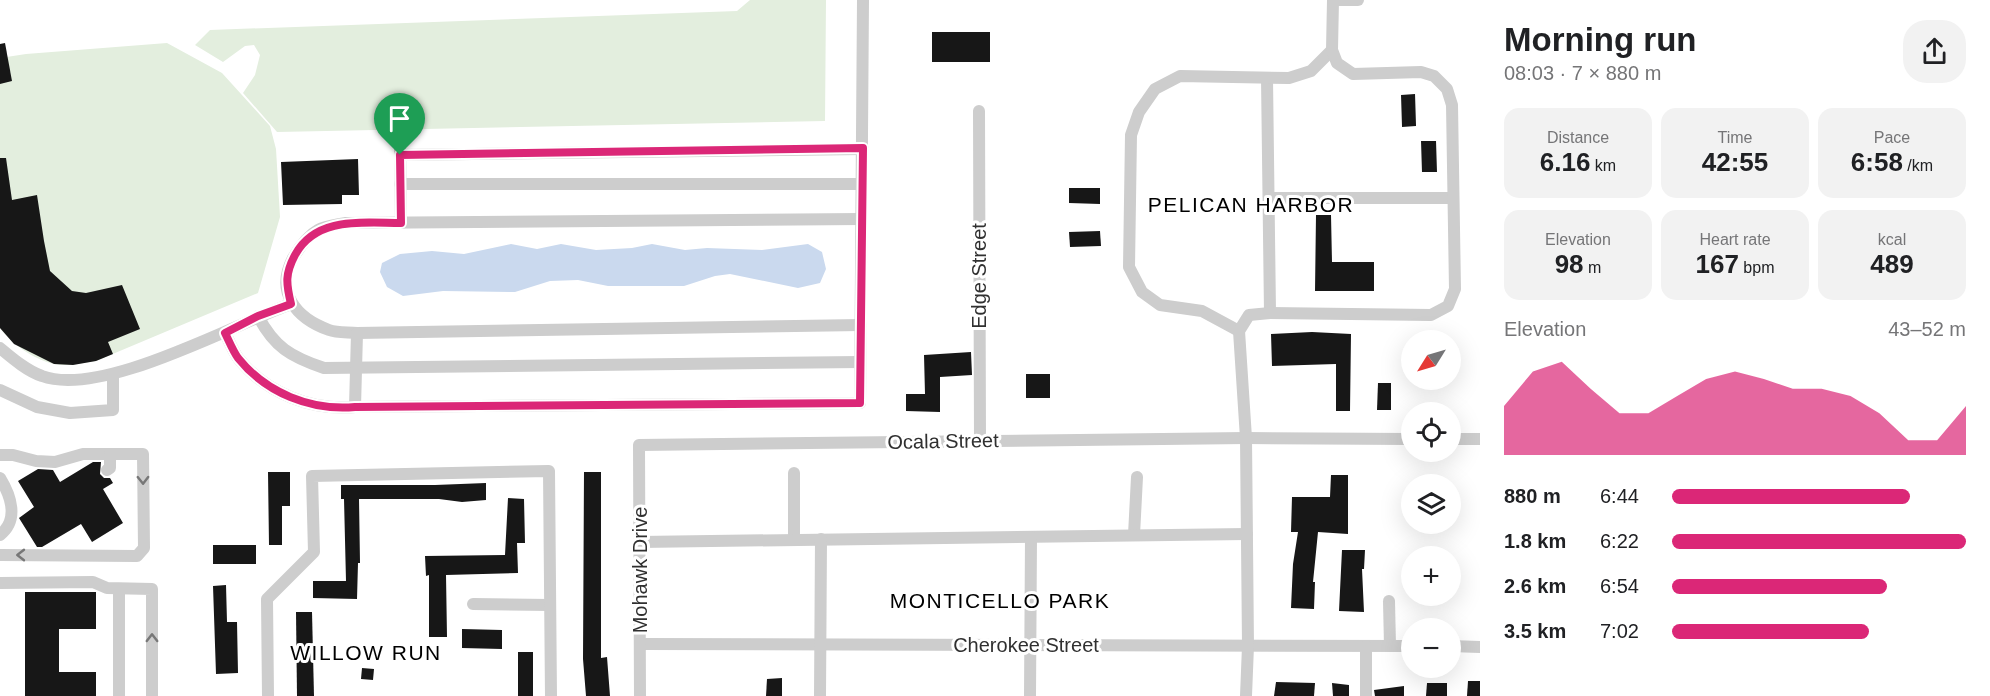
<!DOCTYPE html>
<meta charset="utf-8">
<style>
body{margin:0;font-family:Arial,sans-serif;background:#f2f2f2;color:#202124;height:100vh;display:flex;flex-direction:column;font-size:22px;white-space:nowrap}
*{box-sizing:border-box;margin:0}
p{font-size:20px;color:#757577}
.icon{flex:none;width:33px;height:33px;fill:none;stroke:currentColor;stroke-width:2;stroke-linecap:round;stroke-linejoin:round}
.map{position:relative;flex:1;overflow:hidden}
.side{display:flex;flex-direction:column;background:#fff;width:510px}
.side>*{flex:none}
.needle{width:39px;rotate:233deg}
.fabs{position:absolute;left:1401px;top:330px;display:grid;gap:12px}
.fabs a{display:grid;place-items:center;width:60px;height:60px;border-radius:50%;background:#fff;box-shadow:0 6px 24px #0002;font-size:30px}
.pin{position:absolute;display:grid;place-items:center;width:51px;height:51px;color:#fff;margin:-62px -26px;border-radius:50% 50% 50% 0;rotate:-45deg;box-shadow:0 0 6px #0007}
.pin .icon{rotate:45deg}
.round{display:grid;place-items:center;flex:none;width:63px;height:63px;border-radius:24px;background:#f2f2f2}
.headline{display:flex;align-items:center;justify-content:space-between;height:102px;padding:0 24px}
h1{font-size:33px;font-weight:700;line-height:45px}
.figures{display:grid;grid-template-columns:repeat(3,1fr);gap:9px;height:102px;padding:6px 24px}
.figures div{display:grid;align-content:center;border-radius:15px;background:#f2f2f2;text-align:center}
.figures b{font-size:26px;font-weight:700}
.figures small{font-size:16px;font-weight:400}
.figures p{font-size:16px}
.chart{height:168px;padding:12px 24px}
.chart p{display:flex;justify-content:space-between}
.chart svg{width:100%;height:108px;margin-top:6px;fill:#db2777;opacity:.7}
ul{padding:0 24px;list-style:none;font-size:20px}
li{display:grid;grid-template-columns:96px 72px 1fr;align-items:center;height:45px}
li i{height:15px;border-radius:8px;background:#db2777}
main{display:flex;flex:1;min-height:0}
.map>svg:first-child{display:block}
</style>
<main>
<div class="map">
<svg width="1480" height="696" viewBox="0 0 1480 696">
<rect width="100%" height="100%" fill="#fff"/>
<g fill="#e3eede">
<polygon points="750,0 826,0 825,121 277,132 243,93 255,75 260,55 254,45 245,46 223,62 195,45 210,30 737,11"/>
<path d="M167,43L222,73L270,126L276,149L280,217L258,293L96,361C82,363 67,367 54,364C33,359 12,344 0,328V58L26,54Z"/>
</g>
<polygon fill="#cad9ee" points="511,244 537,249 561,244 596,250 632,248 652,244 685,250 707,248 762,250 808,244 822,252 826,269 820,283 798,288 730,274 715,276 684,286 608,286 578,280 550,281 515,292 443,291 403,296 387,287 380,272 382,263 400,254 432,251 464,254"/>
<g fill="#171717">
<rect x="932" y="32" width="58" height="30"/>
<polygon points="5,43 12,81 0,84 0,44"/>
<polygon points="1415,94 1416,126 1402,127 1401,95"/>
<polygon points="1421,141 1436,141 1437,172 1422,172"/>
<polygon points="0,158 6,158 12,200 37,195 44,241 50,271 72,291 86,293 122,285 140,329 108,342 113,354 96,361 73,365 54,364 14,344 0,328"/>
<polygon points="358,159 359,195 342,195 342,204 283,205 281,162"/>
<polygon points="1069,188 1100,188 1100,204 1069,203"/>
<polygon points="1316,215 1331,215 1332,262 1374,262 1374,291 1315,291"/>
<polygon points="1100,231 1101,246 1070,247 1069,232"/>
<polygon points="1312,332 1351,334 1350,411 1336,411 1336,364 1272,366 1271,334"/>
<polygon points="971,352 972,375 940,377 940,412 906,411 906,394 925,394 924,355"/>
<rect x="1026" y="374" width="24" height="24"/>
<polygon points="1378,383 1391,383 1391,410 1377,410"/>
<polygon points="93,462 101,462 100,474 104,478 110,478 113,483 103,489 123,523 92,542 81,524 42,547 37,547 19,518 34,507 18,481 38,469 53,470 60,482"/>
<polygon points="268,472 290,472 290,506 282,506 282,545 269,545"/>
<polygon points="584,472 601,472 601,658 607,657 610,696 586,696 583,659"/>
<polygon points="1331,475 1348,475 1348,534 1318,532 1313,582 1315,582 1314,609 1291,608 1293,564 1298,532 1291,532 1292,497 1330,497"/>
<polygon points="486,483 486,500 462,502 439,499 359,499 360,563 358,563 357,599 313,598 313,581 346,581 344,499 341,499 341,485 435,485"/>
<polygon points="508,498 524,499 525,543 517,543 518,573 446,575 447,637 429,637 429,575 426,576 425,556 505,555"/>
<rect x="213" y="545" width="43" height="19"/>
<polygon points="1342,550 1365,550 1364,569 1362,569 1364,612 1339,611"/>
<polygon points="226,585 227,622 237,622 238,673 216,674 213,586"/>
<polygon points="25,592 96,592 96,629 59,629 59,672 96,672 96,696 25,696"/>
<polygon points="296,612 312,612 314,696 297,696"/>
<polygon points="462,629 502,630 502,649 462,648"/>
<rect x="518" y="652" width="15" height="44"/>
<polygon points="362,668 374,669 373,680 361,679"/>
<polygon points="782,678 782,696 766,696 767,679"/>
<polygon points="1468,681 1480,681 1480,696 1467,696"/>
<polygon points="1276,682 1315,683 1314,696 1274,696"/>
<polygon points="1332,683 1349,685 1349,696 1333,696"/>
<polygon points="1427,683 1447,683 1447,696 1426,696"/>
<polygon points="1404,686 1404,696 1375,696 1374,690"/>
</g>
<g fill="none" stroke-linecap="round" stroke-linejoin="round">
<g stroke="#cdcdcd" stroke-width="12">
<polyline points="1333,0 1358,0"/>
<polyline points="1267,78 1270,313"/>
<polyline points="979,111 980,441"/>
<polyline points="400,145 401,223"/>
<polyline points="400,155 863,149"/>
<polyline points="400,184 862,184"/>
<polyline points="1269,198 1453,198"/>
<path d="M258,316C274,347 291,357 324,368L860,362"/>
<path d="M861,325L357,333C348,332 337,333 329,330C296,318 275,293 293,258C299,248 307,236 318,230C325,226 336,225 345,223L862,219"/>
<polyline points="1239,331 1202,311 1160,305 1142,292 1129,267 1131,135 1139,112 1155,89 1180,76 1289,78 1311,71 1332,50"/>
<path d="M225,333C229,341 233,351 238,358C266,393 311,411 355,407L860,403L863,0"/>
<path d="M0,348C12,358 27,371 42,376C101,398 232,325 291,304"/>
<polyline points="0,390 37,407 70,413 113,410 113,375"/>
<polyline points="355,407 357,333"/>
<polyline points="1450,439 1480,439"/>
<polyline points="0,455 13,455 36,461 55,462 83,454 143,454 144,548 137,556 0,555"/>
<polyline points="107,470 110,468 110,454"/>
<polyline points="794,473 794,540"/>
<path d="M0,478C11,496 19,520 0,535"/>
<polyline points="1134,535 1137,477"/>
<polyline points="640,542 1247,534"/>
<polyline points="0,583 93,582 107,588 152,589 152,696"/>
<polyline points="119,589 119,696"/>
<polyline points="1389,601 1390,646"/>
<polyline points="473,604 550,605"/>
<polyline points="641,644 1412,646"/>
<polyline points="1366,646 1366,696"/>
<polyline points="1450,646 1480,647"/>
<polyline points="268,696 267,599 314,552 312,476 549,471 551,696"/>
<polyline points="640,696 639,445 1246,438 1412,439"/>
<polyline points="820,696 821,539"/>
<polyline points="1030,696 1031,537"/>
<polyline points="1246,696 1248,646 1246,438 1239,331 1249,315 1270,313 1431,315 1448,306 1455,289 1452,105 1447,89 1434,76 1421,72 1353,74 1337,63 1332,50 1333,0"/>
</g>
</g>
<defs><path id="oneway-chevron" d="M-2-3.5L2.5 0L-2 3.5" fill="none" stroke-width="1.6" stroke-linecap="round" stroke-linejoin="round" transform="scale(1.5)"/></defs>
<g stroke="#777">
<use href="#oneway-chevron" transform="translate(143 480) rotate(89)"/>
<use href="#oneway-chevron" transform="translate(21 555) rotate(-180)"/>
<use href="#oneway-chevron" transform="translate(152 638) rotate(-90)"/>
</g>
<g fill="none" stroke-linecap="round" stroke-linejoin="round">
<defs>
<path id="route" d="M863,148L860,403L355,407C311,411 266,393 238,358C233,351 229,341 225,333L258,316L291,304C286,283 285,274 295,255C316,216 363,223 401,223L400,155Z"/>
</defs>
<use href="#route" stroke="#fff" stroke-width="12"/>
<use href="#route" stroke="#db2777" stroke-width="8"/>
</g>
<g text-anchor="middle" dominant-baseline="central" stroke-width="6" stroke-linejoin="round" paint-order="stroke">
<g font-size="20" fill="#303030" stroke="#fff">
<text transform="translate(979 276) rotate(-90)">Edge Street</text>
<text transform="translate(943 441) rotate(-1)">Ocala Street</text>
<text transform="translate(640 570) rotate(-90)">Mohawk Drive</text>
<text x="1026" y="645">Cherokee Street</text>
</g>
<g font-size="21" letter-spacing="1.5" fill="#000" stroke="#fff">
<text x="1251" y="204">PELICAN HARBOR</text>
<text x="1000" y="600">MONTICELLO PARK</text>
<text x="366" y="652">WILLOW RUN</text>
</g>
</g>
</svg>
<div class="fabs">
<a><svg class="needle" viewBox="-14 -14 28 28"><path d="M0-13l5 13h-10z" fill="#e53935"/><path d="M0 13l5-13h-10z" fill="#757577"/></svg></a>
<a><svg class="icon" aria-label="locate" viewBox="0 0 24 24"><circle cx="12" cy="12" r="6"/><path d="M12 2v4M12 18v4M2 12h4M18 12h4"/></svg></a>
<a><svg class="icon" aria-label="layers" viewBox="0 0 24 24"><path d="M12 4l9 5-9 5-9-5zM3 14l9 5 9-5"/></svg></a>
<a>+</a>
<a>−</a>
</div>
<div class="pin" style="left:400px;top:155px;background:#1e9e55"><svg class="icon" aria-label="arrive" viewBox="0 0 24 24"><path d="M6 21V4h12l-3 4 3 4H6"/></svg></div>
</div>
<section class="side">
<div class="headline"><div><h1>Morning run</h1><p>08:03 · 7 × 880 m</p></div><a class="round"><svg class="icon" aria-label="share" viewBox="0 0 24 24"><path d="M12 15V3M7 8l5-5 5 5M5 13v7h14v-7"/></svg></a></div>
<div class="figures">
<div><p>Distance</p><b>6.16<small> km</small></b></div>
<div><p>Time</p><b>42:55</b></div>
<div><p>Pace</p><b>6:58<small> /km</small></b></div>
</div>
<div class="figures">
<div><p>Elevation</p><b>98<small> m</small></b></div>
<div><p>Heart rate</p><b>167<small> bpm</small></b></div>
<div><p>kcal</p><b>489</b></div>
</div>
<div class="chart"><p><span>Elevation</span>43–52 m</p>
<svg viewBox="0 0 160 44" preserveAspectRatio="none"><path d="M0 44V24L10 10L20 6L30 17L40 27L50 27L60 20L70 13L80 10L90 13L100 17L110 17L120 20L130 27L140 38L150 38L160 24V44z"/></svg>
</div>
<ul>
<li><b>880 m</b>6:44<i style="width:81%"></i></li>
<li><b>1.8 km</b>6:22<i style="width:100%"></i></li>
<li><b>2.6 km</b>6:54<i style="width:73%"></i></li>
<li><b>3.5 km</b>7:02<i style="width:67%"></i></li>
</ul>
</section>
</main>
